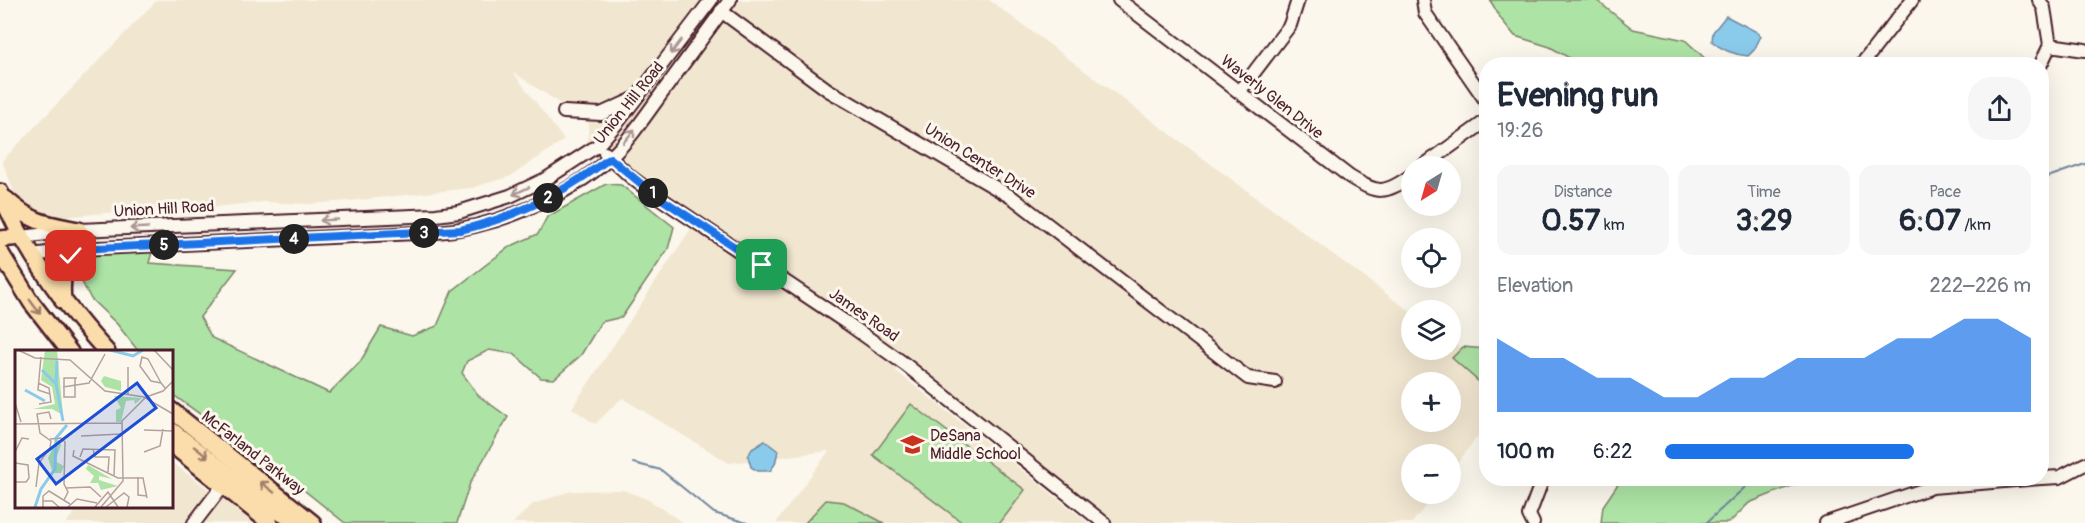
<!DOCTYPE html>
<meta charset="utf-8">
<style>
body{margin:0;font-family:Pangolin,sans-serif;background:#f6f6f7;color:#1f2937;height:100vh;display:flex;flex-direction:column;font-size:22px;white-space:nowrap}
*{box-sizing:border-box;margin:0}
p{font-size:20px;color:#747a83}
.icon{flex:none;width:33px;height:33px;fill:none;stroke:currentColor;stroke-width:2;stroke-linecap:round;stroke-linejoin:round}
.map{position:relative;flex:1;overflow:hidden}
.sheet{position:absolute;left:1479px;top:57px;width:570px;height:429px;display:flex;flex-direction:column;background:#fff;border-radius:24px;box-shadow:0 6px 24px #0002}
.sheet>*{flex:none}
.needle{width:39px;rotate:217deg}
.controls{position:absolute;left:1401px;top:156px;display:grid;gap:12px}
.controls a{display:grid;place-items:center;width:60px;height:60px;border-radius:50%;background:#fff;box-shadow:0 6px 24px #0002;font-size:30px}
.pin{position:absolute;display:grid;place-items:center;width:51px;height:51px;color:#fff;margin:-26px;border-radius:12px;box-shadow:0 3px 9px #0006}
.km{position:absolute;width:30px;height:30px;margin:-15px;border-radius:50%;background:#222;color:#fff;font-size:16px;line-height:30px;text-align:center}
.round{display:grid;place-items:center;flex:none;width:63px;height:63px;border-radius:24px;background:#f6f6f7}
.summary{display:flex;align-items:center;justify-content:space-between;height:102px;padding:0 18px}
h1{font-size:33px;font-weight:700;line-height:45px}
.stats{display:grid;grid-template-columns:repeat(3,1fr);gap:9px;height:102px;padding:6px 18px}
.stats div{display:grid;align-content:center;border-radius:15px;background:#f6f6f7;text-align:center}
.stats b{font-size:30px;font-weight:700}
.stats small{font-size:16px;font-weight:400}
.stats p{font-size:16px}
.chart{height:168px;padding:12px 18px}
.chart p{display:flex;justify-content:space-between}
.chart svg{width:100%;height:108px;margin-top:6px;fill:#1a73e8;opacity:.7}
ul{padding:0 18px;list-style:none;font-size:20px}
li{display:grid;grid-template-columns:96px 72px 1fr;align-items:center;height:45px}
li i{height:15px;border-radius:8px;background:#1a73e8}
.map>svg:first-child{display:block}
</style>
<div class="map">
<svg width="2085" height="523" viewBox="0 0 2085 523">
<rect width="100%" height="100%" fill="#fbf7ec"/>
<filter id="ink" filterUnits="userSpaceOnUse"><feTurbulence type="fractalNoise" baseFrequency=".0167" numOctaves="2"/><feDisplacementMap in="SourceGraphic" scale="12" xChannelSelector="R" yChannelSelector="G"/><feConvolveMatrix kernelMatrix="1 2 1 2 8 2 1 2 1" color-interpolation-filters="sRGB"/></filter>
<g filter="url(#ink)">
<g fill="#f1e6d0" fill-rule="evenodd">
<path d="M157,0H989L1411,312L1412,350H1450L1451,341L1486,368V425L1451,472L1450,454H1412V494H1435L1412,523H1101L905,359L896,371L1089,523H776L829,451L729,463L622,398L595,424L572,408L692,227L597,161L587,147L589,123L513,72L564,140L511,176L471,188L349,201L308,204L264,202L183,210H138L52,218L31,214L17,199L2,161ZM1412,382H1450V422H1412Z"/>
<polygon points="171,462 256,523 66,523 79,507 171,506"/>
<polygon points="623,490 649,500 683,523 513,523 533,504 571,491"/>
</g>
<g fill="#ade3a5" stroke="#7c8168" stroke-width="1.5">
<polygon points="1490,0 1596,0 1633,29 1685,40 1711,64 1580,64 1550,47 1515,36 1501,19"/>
<polygon points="606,184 621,185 674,227 668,249 622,317 601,322 581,355 554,379 541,378 514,354 489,350 467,361 462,373 479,396 508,417 470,483 457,523 345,523 285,475 172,394 171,352 139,352 117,324 91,299 82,282 95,254 152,252 149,263 237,269 200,317 212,338 329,393 360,362 381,327 412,336 437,326 452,291 509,247 538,234 547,217"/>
<polygon points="1463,347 1486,349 1486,388 1452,358"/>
<polygon points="911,404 1025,490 1000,523 963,523 873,455"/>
<polygon points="1622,478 1809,478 1809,479 1749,503 1729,523 1601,523 1603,506"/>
<polygon points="826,500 844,502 884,523 805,523"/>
</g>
<g fill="#8acbeb" stroke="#70869e" stroke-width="1.5">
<path d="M1726,16L1757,32L1761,36L1754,50L1748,56C1736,55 1721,50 1712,41L1713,32Z"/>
<polygon points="765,441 778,451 775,464 770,471 758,471 751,467 748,456 752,449"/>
</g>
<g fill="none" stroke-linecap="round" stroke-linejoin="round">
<g stroke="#70869e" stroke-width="2">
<polyline points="2042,179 2085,164"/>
<polyline points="633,463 661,470 714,513 747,523"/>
<polyline points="1706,523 1755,478"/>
</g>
<defs>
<g id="minor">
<path d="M1119,0L1350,177C1378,194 1384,195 1412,175"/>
<polyline points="1423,0 1425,13 1486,101"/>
<polyline points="2039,0 2044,8 2050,45 2041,64"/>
<polyline points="721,11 828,90 1013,198 1248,378 1275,382"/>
<polyline points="2050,45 2085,50"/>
<polyline points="1862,64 1912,0"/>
<polyline points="1239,92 1290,25 1298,0"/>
<polyline points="564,112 601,114 634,99"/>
<polyline points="605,153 632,178 651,192 847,323 906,365 1104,523"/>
<polyline points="1423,166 1486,121"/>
<polyline points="22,237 79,230 436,215 459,212 510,196 546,179 597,146 618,122 711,0"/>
<path d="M32,255L78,249L437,232C496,227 566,198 611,157C631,138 646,115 662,93C685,62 707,31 730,0"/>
<polyline points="2042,478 2060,477 2085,464"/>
<polyline points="194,523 227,480"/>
<polyline points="1533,523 1529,515 1543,478"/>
<polyline points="1826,523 1932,487 2041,478"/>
</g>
<g id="major">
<path d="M0,192C25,252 63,304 107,352"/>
<path d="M6,199C32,223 46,224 79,230"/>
<polyline points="0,239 22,237"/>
<polyline points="0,252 31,302 70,352"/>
<path d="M63,301C61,279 63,265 78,249"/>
<polyline points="171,410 313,523"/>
<polyline points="171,430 271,507 298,523"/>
<polyline points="171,444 270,523"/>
</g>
</defs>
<use href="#minor" stroke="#4a1f2b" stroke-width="16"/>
<use href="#major" stroke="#4a1f2b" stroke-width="20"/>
<use href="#minor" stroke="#fbf7ec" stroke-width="12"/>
<use href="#major" stroke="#faddab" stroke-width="15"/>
</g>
<defs><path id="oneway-shaft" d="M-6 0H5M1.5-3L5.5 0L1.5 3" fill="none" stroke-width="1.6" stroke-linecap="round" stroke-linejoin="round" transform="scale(1.5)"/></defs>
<g stroke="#ab9695">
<use href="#oneway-shaft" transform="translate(676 47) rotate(127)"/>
<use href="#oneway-shaft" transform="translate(629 136) rotate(-50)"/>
<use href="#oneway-shaft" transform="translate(521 191) rotate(155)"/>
<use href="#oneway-shaft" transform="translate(329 220) rotate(177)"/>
<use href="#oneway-shaft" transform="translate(139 228) rotate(177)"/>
</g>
<g stroke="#a27e6b">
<use href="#oneway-shaft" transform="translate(35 307) rotate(54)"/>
<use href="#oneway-shaft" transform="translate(201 452) rotate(38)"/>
<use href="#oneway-shaft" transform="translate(267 487) rotate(-142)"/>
</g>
</g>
<g fill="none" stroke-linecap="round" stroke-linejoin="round" filter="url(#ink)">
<defs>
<path id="route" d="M71,256L78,249L460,230C516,218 565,192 610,158L651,192L762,265"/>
</defs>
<use href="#route" stroke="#fff" stroke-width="12"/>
<use href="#route" stroke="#1a73e8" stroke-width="8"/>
</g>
<defs>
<symbol id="school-bare" viewBox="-9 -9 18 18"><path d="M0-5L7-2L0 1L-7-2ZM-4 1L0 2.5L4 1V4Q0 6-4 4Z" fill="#c8321e" stroke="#fbf7ec" stroke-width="2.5" paint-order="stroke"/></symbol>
</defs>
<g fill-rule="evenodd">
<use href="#school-bare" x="896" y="428" width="33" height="33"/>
</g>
<g text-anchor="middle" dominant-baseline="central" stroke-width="6" stroke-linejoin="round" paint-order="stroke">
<g font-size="16" fill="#4a1f2b" stroke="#fbf7ec">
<text transform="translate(1272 97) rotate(38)">Waverly Glen Drive</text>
<text transform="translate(629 103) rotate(-51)">Union Hill Road</text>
<text transform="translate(980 161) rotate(32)">Union Center Drive</text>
<text transform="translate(164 209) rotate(-3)">Union Hill Road</text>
<text transform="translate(864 315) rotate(35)">James Road</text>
<text transform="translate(253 453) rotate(38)">McFarland Parkway</text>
</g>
<g font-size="16" fill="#4a1f2b" stroke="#fbf7ec" text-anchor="start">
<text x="930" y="436">DeSana<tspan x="930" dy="18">Middle School</tspan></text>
</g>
</g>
<g transform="translate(15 350)">
<rect width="158" height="158" fill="#fbf7ec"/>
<path d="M30,0H42L48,65L37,59H18L40,54L37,37L26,30ZM89,26L106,31V41L90,37L86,31ZM99,46H100L127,48L120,54L119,50L111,51L106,72H101V60L106,58ZM43,88L46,95L40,111L49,116L46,123H38L33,108ZM73,115L97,129L84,126V130L103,136L86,140L83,133H75L79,126L71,119Z" fill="#ade3a5"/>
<path fill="none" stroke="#8acbeb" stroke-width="3" d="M95,0L118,6L128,0M27,20L41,34L48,71M41,33L42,11M10,40L30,51M20,157L26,139L40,119L41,88L52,75"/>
<path fill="none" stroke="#b4a19f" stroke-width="1.5" d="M3,0L20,8L55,10L90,41L129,47L158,64M139,0L158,20M26,7L23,40L35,44M60,28V47H49V28H62M23,33L34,38L36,52L24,54M146,33L133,9L127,7L125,16L136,31L146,33L151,39M48,37L74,33L90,4M113,45V17M131,47L148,41L158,31M0,53L6,72M0,74L107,73M129,80L158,81M66,86L106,84M35,89L46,88L50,92L49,134L53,142L49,150M78,99L80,107H94L93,122M59,100L58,106L103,128H128L132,148M0,102L7,88L14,89M129,102L145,96L148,79M65,107L68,99L100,100L99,126M0,113L13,115L14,128L11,132H0M123,127V145L132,146M21,137L24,113L35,98L36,91L25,83L22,64L34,62L36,69M51,138L75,137L86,147M28,151H37L44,157M28,157V146L34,141L55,154M53,157L62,149L82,153M80,157L93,142L103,157M86,157L108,131L107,71L131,47M91,157L109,143L114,147L112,157"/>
<path fill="#1d4ed8" fill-opacity="0.15" stroke="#1d4ed8" stroke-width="3" d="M122,33L141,58L41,134L22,109Z"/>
<rect width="158" height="158" fill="none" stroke="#4a1f2b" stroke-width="3"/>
</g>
</svg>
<div class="controls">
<a><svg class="needle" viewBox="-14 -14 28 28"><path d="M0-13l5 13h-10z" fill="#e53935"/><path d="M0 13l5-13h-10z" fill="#747a83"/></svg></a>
<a><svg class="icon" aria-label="locate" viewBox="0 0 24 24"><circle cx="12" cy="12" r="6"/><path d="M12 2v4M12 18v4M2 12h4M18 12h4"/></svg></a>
<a><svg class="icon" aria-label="layers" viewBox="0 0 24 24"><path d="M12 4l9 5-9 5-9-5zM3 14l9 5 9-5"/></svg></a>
<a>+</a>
<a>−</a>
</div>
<div class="pin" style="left:762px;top:265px;background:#1e9e55"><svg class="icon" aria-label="arrive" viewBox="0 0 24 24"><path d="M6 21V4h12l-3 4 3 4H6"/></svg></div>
<div class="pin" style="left:71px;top:256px;background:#d93025"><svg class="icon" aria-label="check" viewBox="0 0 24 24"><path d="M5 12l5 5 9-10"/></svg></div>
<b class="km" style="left:653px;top:193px">1</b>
<b class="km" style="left:548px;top:198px">2</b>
<b class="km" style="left:424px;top:233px">3</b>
<b class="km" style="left:294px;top:239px">4</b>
<b class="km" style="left:164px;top:245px">5</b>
<section class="sheet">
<div class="summary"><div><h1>Evening run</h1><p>19:26</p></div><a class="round"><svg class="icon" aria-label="share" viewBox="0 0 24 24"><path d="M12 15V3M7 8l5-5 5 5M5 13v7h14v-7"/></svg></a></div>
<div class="stats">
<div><p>Distance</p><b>0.57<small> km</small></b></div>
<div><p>Time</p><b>3:29</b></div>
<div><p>Pace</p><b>6:07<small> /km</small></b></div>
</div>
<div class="chart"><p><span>Elevation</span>222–226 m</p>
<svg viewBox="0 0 160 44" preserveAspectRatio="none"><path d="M0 44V14L10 22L20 22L30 30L40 30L50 38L60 38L70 30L80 30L90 22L100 22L110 22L120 14L130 14L140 6L150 6L160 14V44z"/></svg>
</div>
<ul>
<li><b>100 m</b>6:22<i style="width:68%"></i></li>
</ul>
</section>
</div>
